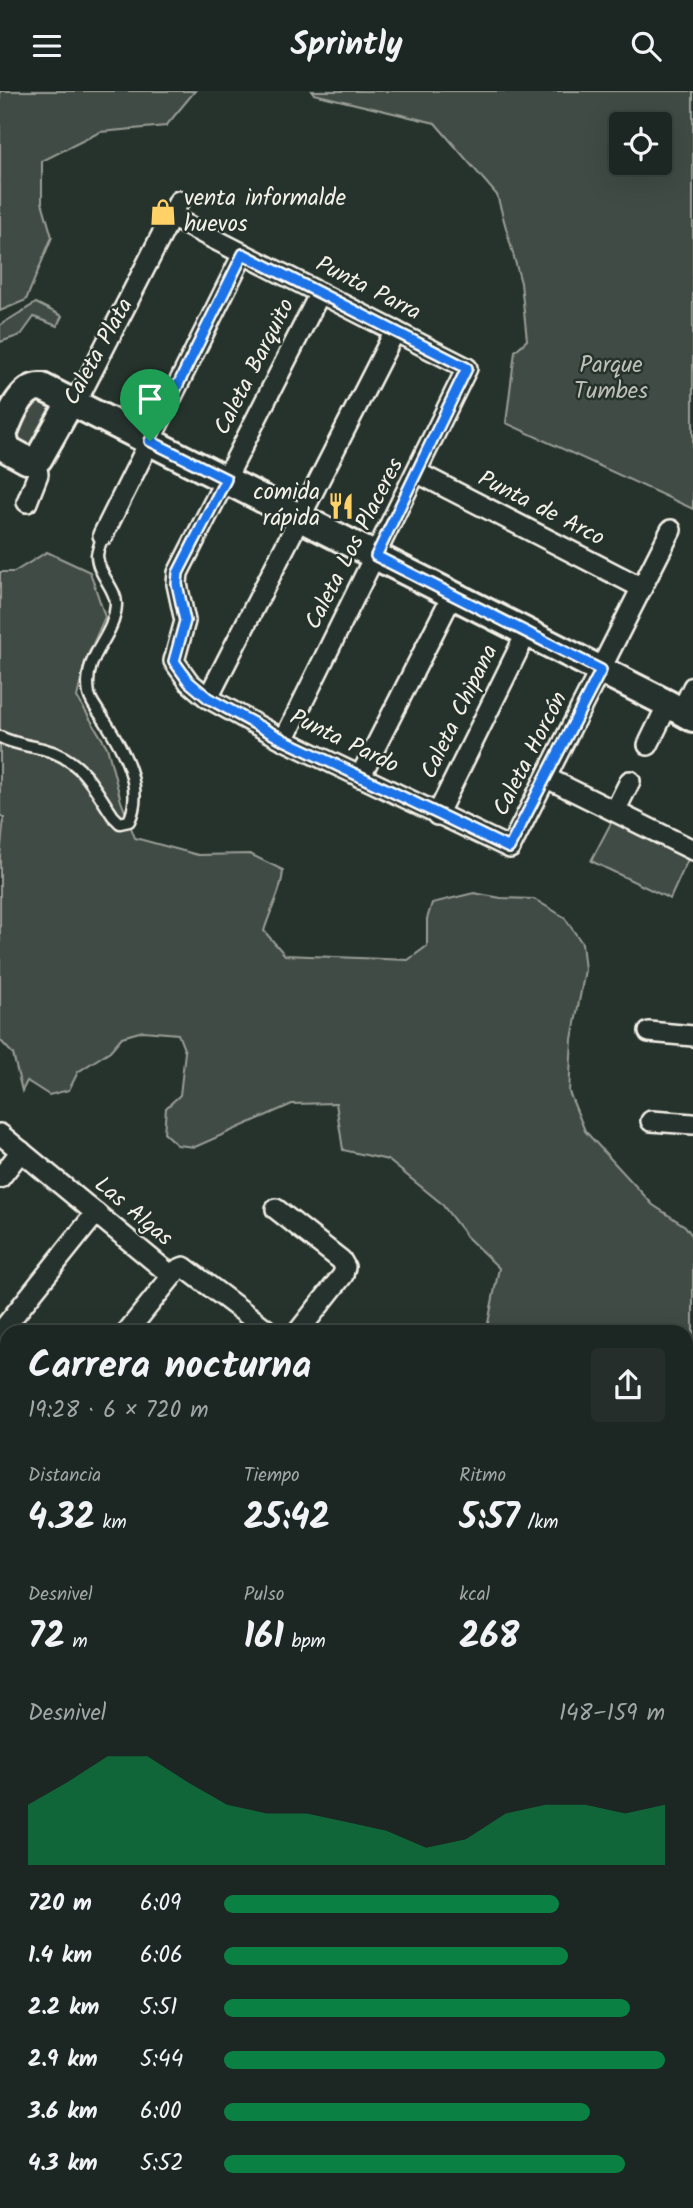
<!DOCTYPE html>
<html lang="es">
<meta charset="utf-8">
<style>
body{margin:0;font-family:Kalam,sans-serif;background:#252e2a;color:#f1f3f6;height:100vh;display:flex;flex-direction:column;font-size:26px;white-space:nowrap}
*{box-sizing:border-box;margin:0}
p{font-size:23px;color:#a0a5a5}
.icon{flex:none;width:38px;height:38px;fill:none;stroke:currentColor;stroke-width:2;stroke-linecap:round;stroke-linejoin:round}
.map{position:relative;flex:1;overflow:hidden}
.details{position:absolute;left:0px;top:1234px;width:693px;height:884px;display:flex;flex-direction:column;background:#1c2622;border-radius:21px 21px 0 0;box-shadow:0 7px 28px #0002,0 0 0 2px #3a4340}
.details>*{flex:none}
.fabs{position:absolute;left:609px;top:21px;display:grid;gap:14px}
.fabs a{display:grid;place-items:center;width:63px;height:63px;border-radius:7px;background:#1c2622;box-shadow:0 7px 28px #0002,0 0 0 2px #3a4340;font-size:35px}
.pin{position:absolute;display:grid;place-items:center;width:60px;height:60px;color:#fff;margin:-72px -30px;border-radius:50% 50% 50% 0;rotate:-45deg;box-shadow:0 0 7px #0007}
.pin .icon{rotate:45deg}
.round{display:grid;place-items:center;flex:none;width:74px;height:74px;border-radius:7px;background:#252e2a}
.head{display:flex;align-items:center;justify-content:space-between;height:119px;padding:0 28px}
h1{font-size:38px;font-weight:800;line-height:52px}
.figures{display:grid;grid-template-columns:repeat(3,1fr);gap:10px;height:119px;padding:7px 28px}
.figures div{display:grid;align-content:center}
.figures b{font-size:35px;font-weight:800}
.figures small{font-size:19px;font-weight:400}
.figures p{font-size:19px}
.chart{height:196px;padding:14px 28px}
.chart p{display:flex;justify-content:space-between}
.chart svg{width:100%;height:126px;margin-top:7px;fill:#0b8043;opacity:.7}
ul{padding:0 28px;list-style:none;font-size:23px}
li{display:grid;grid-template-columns:112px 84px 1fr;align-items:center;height:52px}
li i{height:18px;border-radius:9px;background:#0b8043}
header{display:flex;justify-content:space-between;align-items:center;height:91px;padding:0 28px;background:#1c2622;font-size:32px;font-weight:800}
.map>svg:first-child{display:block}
</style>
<header><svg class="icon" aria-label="menu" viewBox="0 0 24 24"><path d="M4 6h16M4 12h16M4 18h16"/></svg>Sprintly<svg class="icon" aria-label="search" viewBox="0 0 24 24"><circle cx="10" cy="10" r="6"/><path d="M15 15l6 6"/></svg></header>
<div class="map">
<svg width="693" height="2117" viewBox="0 0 693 2117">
<rect width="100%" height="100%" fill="#26332d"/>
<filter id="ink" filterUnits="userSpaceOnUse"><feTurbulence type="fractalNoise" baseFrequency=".0143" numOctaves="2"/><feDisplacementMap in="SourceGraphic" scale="14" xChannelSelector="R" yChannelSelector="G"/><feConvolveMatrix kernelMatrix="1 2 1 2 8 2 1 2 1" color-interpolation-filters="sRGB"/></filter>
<g filter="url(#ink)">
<g fill="#414b45" stroke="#9a9e96" stroke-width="2" fill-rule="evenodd">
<polygon points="0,0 195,0 166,35 100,41 42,70 42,111 52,146 26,209 0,220"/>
<path d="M312,0H693V418L506,332L515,260L527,249L521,192L497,104L435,32L314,3ZM621,33H660V72H621Z"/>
<polygon points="36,212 62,225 57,235 34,226 21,244 0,251 0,234"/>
<polygon points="38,305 54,318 31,358 14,349 30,310"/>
<path d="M47,461L90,481L105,526L85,571L77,606L107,656L121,710L135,747L198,764L250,763L283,779C282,800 270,819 264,840L285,864L408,869L427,855V828L432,812L474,802L501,807L534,808L564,826L582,852L585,879L572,948L569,1001L585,1040L653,1114L685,1135L693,1146V1389L686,1393V1241H482L488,1232L499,1177L467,1146L441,1112L388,1069L343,1059L336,1012L292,1013L195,1056L177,1054L164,1042L166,1017L180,1004L185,961L178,943L143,940L122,946L110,960L78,981L69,999L49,1004L27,990L22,1000L13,963L0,949V765L4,727L0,724V481H14Z"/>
<polygon points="614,726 690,764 670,808 591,770"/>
<polygon points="686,1612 693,1622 693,1882 686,1879"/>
<polygon points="513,2111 524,2117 317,2117 314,2111"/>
</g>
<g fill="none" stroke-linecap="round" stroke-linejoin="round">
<defs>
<path id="lane" d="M0,646C14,653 27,654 43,658C82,668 92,694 113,725L120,732L129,730C145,697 123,658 105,630C100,623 91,612 89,603C82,564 114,549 116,514C117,498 97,483 97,464C98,458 101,450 103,444"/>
<g id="street">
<polyline points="171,126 467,277 284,649"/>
<polyline points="320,202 178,482 177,493 185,530 174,570 189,591 208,607 284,649 510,757 671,439"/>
<polyline points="71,310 83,298 179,110"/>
<polyline points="418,382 642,497"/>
<polyline points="27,411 38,383 35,368"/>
<polyline points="103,444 243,163"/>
<polyline points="208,607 395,240"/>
<polyline points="682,619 693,596"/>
<polyline points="648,654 668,613"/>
<polyline points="360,686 453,503"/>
<polyline points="547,687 693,759"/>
<polyline points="615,720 630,690"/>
<polyline points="437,724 527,541"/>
<polyline points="649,941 693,945"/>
<polyline points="651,1030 693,1033"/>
<polyline points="0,1043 172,1185"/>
<polyline points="0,1087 21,1060"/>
<polyline points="276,1118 341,1169 345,1176 343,1184 298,1241"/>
<polyline points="127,1241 177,1179 184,1176 270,1241"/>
<polyline points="0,1242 96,1122"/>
<polyline points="0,1263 7,1269"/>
<polyline points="0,1397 7,1388"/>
<polyline points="0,1551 7,1542"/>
<polyline points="686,1978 693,1967"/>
<polyline points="686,2093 693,2099"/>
<polyline points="41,2117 50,2111 72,2117"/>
</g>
<g id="secondary">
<path d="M71,310L39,367L27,369L7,358L3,344C9,327 21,294 42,296L668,613L693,627"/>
<polyline points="686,1427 693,1422"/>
<polyline points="686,1896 693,1900"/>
</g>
</defs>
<use href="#lane" stroke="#f4f1e8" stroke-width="15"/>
<use href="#street" stroke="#f4f1e8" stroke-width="24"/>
<use href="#secondary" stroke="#f4f1e8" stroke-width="32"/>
<use href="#lane" stroke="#26332d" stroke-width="10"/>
<use href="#street" stroke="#26332d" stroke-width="19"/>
<use href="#secondary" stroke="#26332d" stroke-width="26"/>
</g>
</g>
<g fill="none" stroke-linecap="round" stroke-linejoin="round" filter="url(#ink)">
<defs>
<polygon id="route" points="243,163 467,277 376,465 601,579 509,757 284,649 208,607 189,591 174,570 185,530 177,493 178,482 226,388 150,350"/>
</defs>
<use href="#route" stroke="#fff" stroke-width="14"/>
<use href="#route" stroke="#1a73e8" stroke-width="9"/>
</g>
<defs>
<symbol id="shop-bare" viewBox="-9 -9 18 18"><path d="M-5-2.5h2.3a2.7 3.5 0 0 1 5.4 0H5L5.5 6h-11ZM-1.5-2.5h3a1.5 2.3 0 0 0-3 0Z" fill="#ffd166" stroke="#26332d" stroke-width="2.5" paint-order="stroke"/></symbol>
<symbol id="restaurant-bare" viewBox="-9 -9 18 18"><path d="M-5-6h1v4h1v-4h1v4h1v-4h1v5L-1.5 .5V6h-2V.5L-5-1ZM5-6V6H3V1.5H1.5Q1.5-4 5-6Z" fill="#ffd166" stroke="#26332d" stroke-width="2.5" paint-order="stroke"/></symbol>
</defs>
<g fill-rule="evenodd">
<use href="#shop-bare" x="144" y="102" width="38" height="38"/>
<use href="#restaurant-bare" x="322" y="396" width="38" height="38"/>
</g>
<g text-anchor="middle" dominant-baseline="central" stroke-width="5" stroke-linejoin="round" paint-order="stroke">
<g font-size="23" fill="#f4f1e8" stroke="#26332d" text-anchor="start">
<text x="184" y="108">venta informalde<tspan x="184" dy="26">huevos</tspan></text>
<text x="320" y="402" text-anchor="end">comida<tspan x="320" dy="26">rápida</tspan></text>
</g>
<g font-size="23" fill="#f4f1e8" stroke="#26332d">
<text transform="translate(368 198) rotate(27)">Punta Parra</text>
<text transform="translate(99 261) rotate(-61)">Caleta Plata</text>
<text transform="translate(255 276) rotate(-63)">Caleta Barquito</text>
<text transform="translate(541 418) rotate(27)">Punta de Arco</text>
<text transform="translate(355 453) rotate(-63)">Caleta Los Placeres</text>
<text transform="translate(460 621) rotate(-64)">Caleta Chipana</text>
<text transform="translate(344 651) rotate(26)">Punta Pardo</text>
<text transform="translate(531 663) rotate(-63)">Caleta Horcón</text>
<text transform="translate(133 1121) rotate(40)">Las Algas</text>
</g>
<g font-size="23" fill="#bebfb7" stroke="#26332d">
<text x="611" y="275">Parque<tspan x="611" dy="26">Tumbes</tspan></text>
</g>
</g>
</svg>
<div class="fabs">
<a><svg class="icon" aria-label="locate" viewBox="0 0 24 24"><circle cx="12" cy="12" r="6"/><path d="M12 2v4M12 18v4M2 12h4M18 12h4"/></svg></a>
</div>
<div class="pin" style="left:150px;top:350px;background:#1e9e55"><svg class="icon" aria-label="arrive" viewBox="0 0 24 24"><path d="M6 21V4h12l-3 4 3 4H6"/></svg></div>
<section class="details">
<div class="head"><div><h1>Carrera nocturna</h1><p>19:28 · 6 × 720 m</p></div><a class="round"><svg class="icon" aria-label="share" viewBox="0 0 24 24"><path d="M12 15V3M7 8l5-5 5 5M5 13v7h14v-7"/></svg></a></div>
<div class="figures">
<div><p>Distancia</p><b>4.32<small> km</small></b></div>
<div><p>Tiempo</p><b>25:42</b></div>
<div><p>Ritmo</p><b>5:57<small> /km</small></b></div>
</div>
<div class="figures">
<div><p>Desnivel</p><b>72<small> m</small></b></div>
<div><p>Pulso</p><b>161<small> bpm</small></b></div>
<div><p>kcal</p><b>268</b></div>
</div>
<div class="chart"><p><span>Desnivel</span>148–159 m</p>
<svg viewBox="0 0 160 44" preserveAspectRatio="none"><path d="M0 44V23L10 15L20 6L30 6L40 15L50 23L60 26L70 26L80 29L90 32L100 38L110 35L120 26L130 23L140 23L150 26L160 23V44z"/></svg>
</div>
<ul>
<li><b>720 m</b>6:09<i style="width:76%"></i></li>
<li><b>1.4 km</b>6:06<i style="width:78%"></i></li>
<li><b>2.2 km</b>5:51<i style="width:92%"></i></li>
<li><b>2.9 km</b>5:44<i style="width:100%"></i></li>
<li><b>3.6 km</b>6:00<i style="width:83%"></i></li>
<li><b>4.3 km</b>5:52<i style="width:91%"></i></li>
</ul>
</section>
</div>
